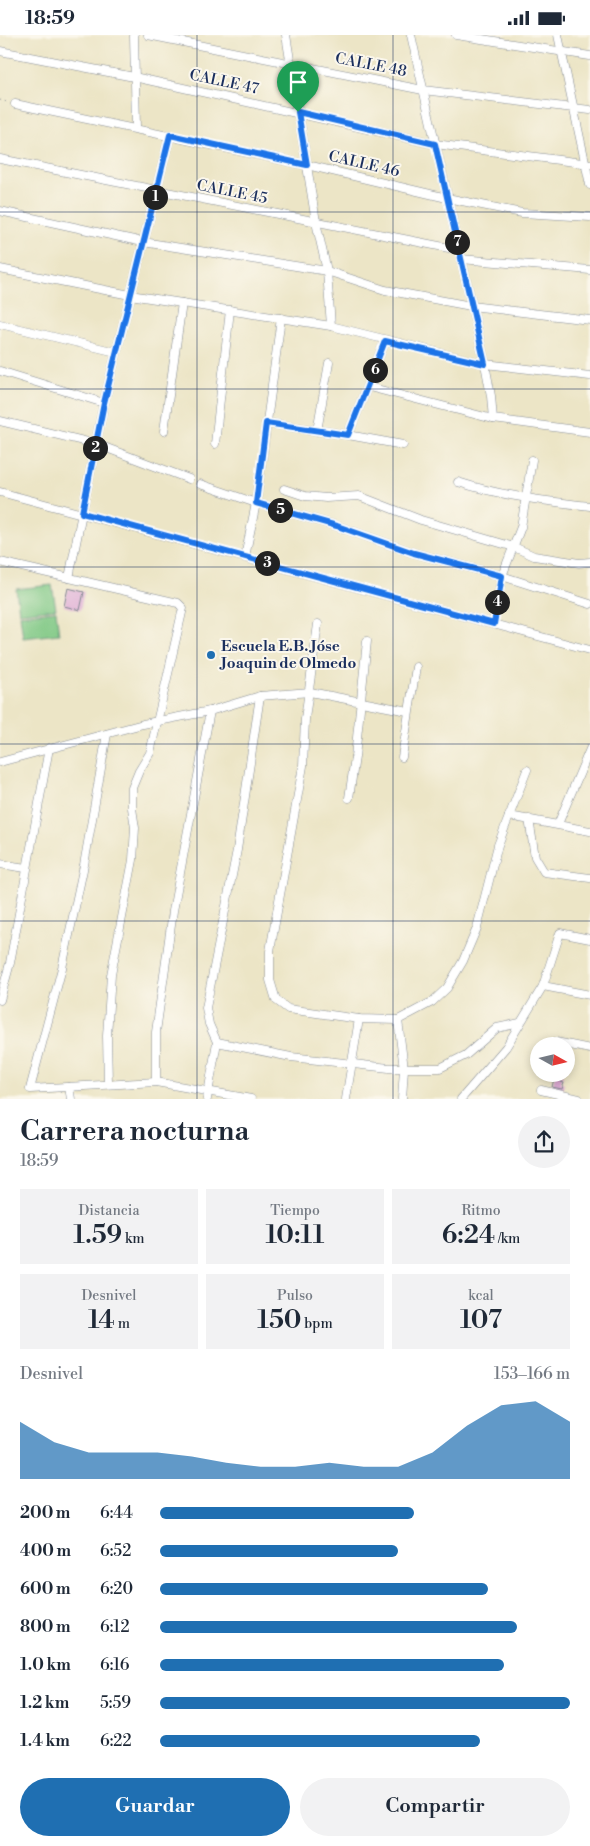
<!DOCTYPE html>
<html lang="es">
<meta charset="utf-8">
<style>
body{margin:0;font-family:"Libre Bodoni",serif;background:#f2f2f3;color:#1f2937;height:100vh;display:flex;flex-direction:column;font-size:19px;white-space:nowrap}
*{box-sizing:border-box;margin:0}
p{font-size:16px;color:#747a83}
.icon{flex:none;width:28px;height:28px;fill:none;stroke:currentColor;stroke-width:2;stroke-linecap:round;stroke-linejoin:round}
.map{position:relative;height:1064px;overflow:hidden}
.side{display:flex;flex-direction:column;background:#fff;flex:1}
.side>*{flex:none}
.needle{width:32px;rotate:98deg}
.buttons{position:absolute;left:530px;top:1002px;display:grid;gap:10px}
.buttons a{display:grid;place-items:center;width:45px;height:45px;border-radius:50%;background:#fff;box-shadow:0 2px 8px #0003;font-size:25px}
.pin{position:absolute;display:grid;place-items:center;width:42px;height:42px;color:#fff;margin:-51px -21px;border-radius:50% 50% 50% 0;rotate:-45deg;box-shadow:0 0 5px #0007}
.pin .icon{rotate:45deg}
.km{position:absolute;width:25px;height:25px;margin:-12px;border-radius:50%;background:#222;color:#fff;font-size:14px;line-height:25px;text-align:center}
.round{display:grid;place-items:center;flex:none;width:52px;height:52px;border-radius:26px;background:#f2f2f3}
.head{display:flex;align-items:center;justify-content:space-between;height:85px;padding:0 20px}
h1{font-size:28px;font-weight:600;line-height:38px}
.stats{display:grid;grid-template-columns:repeat(3,1fr);gap:8px;height:85px;padding:5px 20px}
.stats div{display:grid;align-content:center;border-radius:0px;background:#f2f2f3;text-align:center}
.stats b{font-size:25px;font-weight:600}
.stats small{font-size:14px;font-weight:400}
.stats p{font-size:14px}
.chart{height:140px;padding:10px 20px}
.chart p{display:flex;justify-content:space-between}
.chart svg{width:100%;height:90px;margin-top:5px;fill:#1f6fb2;opacity:.7}
.action{display:flex;gap:10px;margin-top:auto;padding:10px 20px}
.action a{flex:1;height:58px;border-radius:30px;background:#1f6fb2;color:#fff;font-size:20px;font-weight:600;line-height:58px;text-align:center}
.action a+a{background:#f2f2f3;color:#1f2937}
ul{padding:0 20px;list-style:none;font-size:16px}
li{display:grid;grid-template-columns:80px 60px 1fr;align-items:center;height:38px}
li i{height:12px;border-radius:6px;background:#1f6fb2}
.status{display:flex;justify-content:space-between;align-items:center;height:35px;padding:0 25px;background:#fff;direction:ltr}
.status svg{height:14px;fill:currentColor}
.map>svg:first-child{display:block}
</style>
<div class="status"><b>18:59</b><svg viewBox="0 0 49 12"><path d="M0 12V9h3v3zM5 12V6h3v6zM10 12V3h3v9zM15 12V0h3v12zM26 1h20v11H26zM47 4h2v5h-2z"/></svg></div>
<div class="map">
<svg width="590" height="1064" viewBox="0 0 590 1064">
<rect width="100%" height="100%" fill="#fbf7ec"/>
<filter id="ink" filterUnits="userSpaceOnUse"><feTurbulence type="fractalNoise" baseFrequency=".02" numOctaves="2"/><feDisplacementMap in="SourceGraphic" scale="10" xChannelSelector="R" yChannelSelector="G"/><feConvolveMatrix kernelMatrix="1 2 1 2 8 2 1 2 1" color-interpolation-filters="sRGB"/></filter>
<filter id="wash" filterUnits="userSpaceOnUse"><feTurbulence type="fractalNoise" baseFrequency=".0096" numOctaves="4" result="noise"/><feDisplacementMap in="SourceGraphic" scale="20" xChannelSelector="R" yChannelSelector="G"/><feGaussianBlur stdDeviation="1.12" result="paint"/><feColorMatrix in="noise" values="0 0 0 0 0 0 0 0 0 0 0 0 0 0 0 0 0 1.4 0 .05"/><feComposite in="paint" operator="in"/></filter>
<g filter="url(#wash)">
<rect width="100%" height="100%" fill="#ece5c6"/>
<g fill="#7fc884" stroke="#4d7c71">
<polygon points="52,550 56,574 19,578 16,554"/>
<polygon points="56,576 59,599 23,603 20,580"/>
</g>
<g id="blocks">
<g fill="#d9a0d0">
<polygon points="68,553 84,557 80,575 64,571"/>
<polygon points="555,1039 563,1039 561,1047 564,1048 562,1054 552,1052"/>
</g>
</g>
</g>
<g filter="url(#ink)">
<use href="#blocks" fill-opacity="0" stroke="#848a92" stroke-width="1"/>
<g fill="none" stroke-linecap="round" stroke-linejoin="round">
<defs>
<g id="street">
<polyline points="134,0 136,93"/>
<polyline points="148,0 423,55 590,75"/>
<polyline points="286,0 316,187 327,236 331,291"/>
<polyline points="411,0 485,329 491,361 493,384"/>
<polyline points="456,0 590,21"/>
<polyline points="558,0 590,150"/>
<polyline points="0,16 134,42 435,109 590,129"/>
<polyline points="15,69 307,130 447,163 522,178 590,182"/>
<polyline points="0,124 459,215"/>
<polyline points="0,176 143,207 327,236 385,255 471,271 590,285"/>
<polyline points="461,224 590,235"/>
<polyline points="0,234 130,260 331,291 485,329 590,341"/>
<polyline points="0,289 116,317"/>
<polyline points="0,336 104,368"/>
<polyline points="369,352 493,384 590,397"/>
<polyline points="0,386 96,409 189,444"/>
<polyline points="266,388 348,400 385,306"/>
<polyline points="164,396 182,268"/>
<polyline points="317,396 329,328"/>
<polyline points="348,400 403,410"/>
<polyline points="215,409 230,275"/>
<path d="M458,447C501,461 545,466 590,471"/>
<polyline points="200,449 256,468 337,491 414,518 502,541 590,569"/>
<polyline points="284,454 305,461 326,463 359,461 421,485 514,512 534,521 579,528 590,527"/>
<polyline points="0,457 590,615"/>
<polyline points="245,522 256,468 281,283"/>
<polyline points="0,527 178,568 183,573 150,718 139,736 132,753 132,773 135,793 133,825 111,940 107,1001 108,1049"/>
<polyline points="69,543 104,368 170,100"/>
<polyline points="318,589 305,684 303,731 270,916 270,945 276,965 288,974 359,984 398,985 432,967 447,953 463,926 477,893 498,810 527,735"/>
<polyline points="493,589 502,541 521,492 532,425"/>
<polyline points="107,699 84,830 62,933 30,1054 156,1047 251,1064"/>
<polyline points="402,722 416,632"/>
<polyline points="0,727 143,689 210,676 260,661 310,657 408,676"/>
<polyline points="349,763 355,722 367,606"/>
<polyline points="509,781 590,796"/>
<polyline points="529,784 535,822 544,837 590,843"/>
<polyline points="558,789 590,714"/>
<polyline points="0,829 26,833"/>
<polyline points="543,951 590,960"/>
<polyline points="0,965 10,928 49,713"/>
<polyline points="398,985 404,1034 402,1064"/>
<polyline points="217,1007 291,1022 389,1033 440,1033 466,1020 497,993 520,988"/>
<polyline points="556,1007 590,1014"/>
<polyline points="156,1047 156,997 173,876 210,676"/>
<polyline points="69,1052 71,1064"/>
<polyline points="541,1055 579,1064"/>
<polyline points="207,1064 217,1007 209,989 206,973 237,815 260,661"/>
<polyline points="346,1064 359,984"/>
<polyline points="461,1064 506,1012 543,951 560,898 590,904"/>
</g>
</defs>
<use href="#street" stroke="#848a92" stroke-width="9"/>
<polyline stroke="#848a92" stroke-width="1" stroke-dasharray="1 4" stroke-linecap="butt" points="0,65 7,67"/>
<use href="#street" stroke="#fff" stroke-width="8"/>
</g>
</g>
<g fill="none" stroke-linecap="round" stroke-linejoin="round" filter="url(#ink)">
<defs>
<polygon id="route" points="298,77 435,109 485,329 385,306 348,400 266,388 256,468 337,491 414,518 502,541 494,589 82,478 104,368 170,100 307,130"/>
</defs>
<use href="#route" stroke="#fff" stroke-width="10"/>
<use href="#route" stroke="#1a73e8" stroke-width="6"/>
</g>
<path fill="none" stroke="#1b2f5e" stroke-width="1" stroke-opacity="0.55" d="M197,0V1064M393,0V1064M0,177H590M0,354H590M0,532H590M0,709H590M0,886H590"/>
<circle fill="#1f6fb2" stroke="#fbf7ec" stroke-width="2" cx="211" cy="620" r="5"/>
<g text-anchor="middle" dominant-baseline="central" stroke-width="4" stroke-linejoin="round" paint-order="stroke">
<g font-size="15" fill="#1b2f5e" stroke="#fbf7ec">
<text transform="translate(371 30) rotate(11)">CALLE 48</text>
<text transform="translate(224 47) rotate(12)">CALLE 47</text>
<text transform="translate(364 129) rotate(13)">CALLE 46</text>
<text transform="translate(232 157) rotate(11)">CALLE 45</text>
</g>
<g font-size="15" font-weight="bold" fill="#1b2f5e" stroke="#fbf7ec" text-anchor="start">
<text x="221" y="611">Escuela E.B. Jóse<tspan x="221" dy="17">Joaquin de Olmedo</tspan></text>
</g>
</g>
</svg>
<div class="buttons">
<a><svg class="needle" viewBox="-14 -14 28 28"><path d="M0-13l5 13h-10z" fill="#e53935"/><path d="M0 13l5-13h-10z" fill="#747a83"/></svg></a>
</div>
<div class="pin" style="left:298px;top:77px;background:#1e9e55"><svg class="icon" aria-label="arrive" viewBox="0 0 24 24"><path d="M6 21V4h12l-3 4 3 4H6"/></svg></div>
<b class="km" style="left:155px;top:162px">1</b>
<b class="km" style="left:95px;top:413px">2</b>
<b class="km" style="left:267px;top:528px">3</b>
<b class="km" style="left:497px;top:567px">4</b>
<b class="km" style="left:280px;top:475px">5</b>
<b class="km" style="left:375px;top:335px">6</b>
<b class="km" style="left:457px;top:207px">7</b>
</div>
<section class="side">
<div class="head"><div><h1>Carrera nocturna</h1><p>18:59</p></div><a class="round"><svg class="icon" aria-label="share" viewBox="0 0 24 24"><path d="M12 15V3M7 8l5-5 5 5M5 13v7h14v-7"/></svg></a></div>
<div class="stats">
<div><p>Distancia</p><b>1.59<small> km</small></b></div>
<div><p>Tiempo</p><b>10:11</b></div>
<div><p>Ritmo</p><b>6:24<small> /km</small></b></div>
</div>
<div class="stats">
<div><p>Desnivel</p><b>14<small> m</small></b></div>
<div><p>Pulso</p><b>150<small> bpm</small></b></div>
<div><p>kcal</p><b>107</b></div>
</div>
<div class="chart"><p><span>Desnivel</span>153–166 m</p>
<svg viewBox="0 0 160 44" preserveAspectRatio="none"><path d="M0 44V16L10 26L20 31L30 31L40 31L50 33L60 36L70 38L80 38L90 36L100 38L110 38L120 31L130 18L140 8L150 6L160 16V44z"/></svg>
</div>
<ul>
<li><b>200 m</b>6:44<i style="width:62%"></i></li>
<li><b>400 m</b>6:52<i style="width:58%"></i></li>
<li><b>600 m</b>6:20<i style="width:80%"></i></li>
<li><b>800 m</b>6:12<i style="width:87%"></i></li>
<li><b>1.0 km</b>6:16<i style="width:84%"></i></li>
<li><b>1.2 km</b>5:59<i style="width:100%"></i></li>
<li><b>1.4 km</b>6:22<i style="width:78%"></i></li>
</ul>
<div class="action"><a>Guardar</a><a>Compartir</a></div>
</section>
